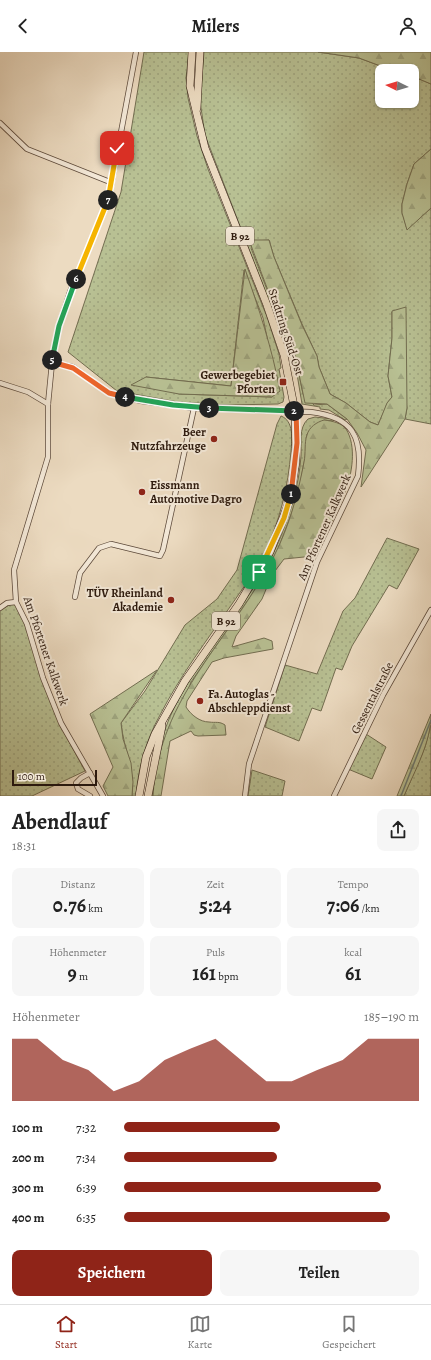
<!DOCTYPE html>
<html lang="de">
<meta charset="utf-8">
<style>
body{margin:0;font-family:Alegreya,serif;background:#f6f6f6;color:#222;height:100vh;display:flex;flex-direction:column;font-size:15px;white-space:nowrap}
*{box-sizing:border-box;margin:0}
p{font-size:13px;color:#767676}
.icon{flex:none;width:22px;height:22px;fill:none;stroke:currentColor;stroke-width:2;stroke-linecap:round;stroke-linejoin:round}
.map{position:relative;height:744px;overflow:hidden}
.details{display:flex;flex-direction:column;background:#fff;flex:1}
.details>*{flex:none}
.needle{width:26px;rotate:275deg}
.controls{position:absolute;left:375px;top:12px;display:grid;gap:8px}
.controls a{display:grid;place-items:center;width:44px;height:44px;border-radius:8px;background:#fff;box-shadow:0 1px 3px #0004;font-size:20px}
.scale{position:absolute;left:12px;bottom:10px;width:85px;box-sizing:border-box;padding-left:4px;border:2px solid #2d1a0e;border-top:0;font-size:11px;line-height:14px;white-space:nowrap;color:#2d1a0e;-webkit-text-stroke:3px #f3e8d7;paint-order:stroke}
.pin{position:absolute;display:grid;place-items:center;width:34px;height:34px;color:#fff;margin:-17px;border-radius:8px;box-shadow:0 2px 6px #0006}
.km{position:absolute;width:20px;height:20px;margin:-10px;border-radius:50%;background:#222;color:#fff;font-size:11px;line-height:20px;text-align:center}
.round{display:grid;place-items:center;flex:none;width:42px;height:42px;border-radius:8px;background:#f6f6f6}
.head{display:flex;align-items:center;justify-content:space-between;height:68px;padding:0 12px}
h1{font-size:22px;font-weight:700;line-height:30px}
.metrics{display:grid;grid-template-columns:repeat(3,1fr);gap:6px;height:68px;padding:4px 12px}
.metrics div{display:grid;align-content:center;border-radius:8px;background:#f6f6f6;text-align:center}
.metrics b{font-size:20px;font-weight:700}
.metrics small{font-size:11px;font-weight:400}
.metrics p{font-size:11px}
.chart{height:112px;padding:8px 12px}
.chart p{display:flex;justify-content:space-between}
.chart svg{width:100%;height:72px;margin-top:4px;fill:#8f2418;opacity:.7}
.primary-button{display:flex;gap:8px;margin-top:auto;padding:8px 12px}
.primary-button a{flex:1;height:46px;border-radius:8px;background:#8f2418;color:#fff;font-size:16px;font-weight:700;line-height:46px;text-align:center}
.primary-button a+a{background:#f6f6f6;color:#222}
ul{padding:0 12px;list-style:none;font-size:13px}
li{display:grid;grid-template-columns:64px 48px 1fr;align-items:center;height:30px}
li i{height:10px;border-radius:5px;background:#8f2418}
header{display:flex;justify-content:space-between;align-items:center;height:52px;padding:0 12px;background:#fff;font-size:18px;font-weight:700}
.tab-bar{display:flex;justify-content:space-around;align-items:center;height:56px;border-top:1px solid #e0e0e0;background:#fff;font-size:11px;color:#767676}
.tab-bar a{display:grid;justify-items:center;gap:2px}
.tab-bar .current{color:#8f2418}
.map>svg:first-child{display:block}
</style>
<header><svg class="icon" aria-label="back" viewBox="0 0 24 24"><path d="M15 5l-7 7 7 7"/></svg>Milers<svg class="icon" aria-label="person" viewBox="0 0 24 24"><circle cx="12" cy="8" r="4"/><path d="M4 21q1-7 8-7t8 7"/></svg></header>
<div class="map">
<svg width="431" height="744" viewBox="0 0 431 744">
<defs>
<pattern id="grass-dots" width="8" height="8" patternUnits="userSpaceOnUse"><rect width="8" height="8" fill="#b8c093"/><path d="M2 2h.1M6 6h.1" fill="none" stroke="#9ea47e" stroke-width="1.8" stroke-linecap="round"/></pattern>
<pattern id="forest-firs" width="22" height="20" patternUnits="userSpaceOnUse"><rect width="22" height="20" fill="#b8c093"/><path d="M5 1l3.5 6h-7zM16 11l3.5 6h-7z" fill="#9ea47e"/></pattern>
</defs>
<rect width="100%" height="100%" fill="#ecdbc1"/>
<filter id="stains"><feTurbulence type="fractalNoise" baseFrequency=".005" numOctaves="4"/><feColorMatrix values="0 0 0 0 .2 0 0 0 0 .09 0 0 0 0 .02 0 0 0 .5 -.17"/></filter>
<radialGradient id="worn" r=".72"><stop offset=".6" stop-color="#630" stop-opacity="0"/><stop offset="1" stop-color="#630" stop-opacity=".3"/></radialGradient>
<g fill="url(#grass-dots)" stroke="#726d50" fill-rule="evenodd">
<path d="M144,0H189L186,26L188,46L197,84L208,117L267,265L279,302L281,316L279,317L284,345L283,350L278,352L228,353L178,350L117,339L68,300L121,140ZM244,218L263,266L267,285L272,345L179,342L146,325L231,334Z"/>
<polygon points="204,0 318,0 359,6 394,19 382,19 382,49 412,49 412,24 431,32 431,97 414,112 407,132 402,152 402,160 407,177 431,156 431,372 405,367 407,356 392,260 392,286 388,324 392,345 388,350 378,373 370,370 346,351 330,342 319,315 317,304 302,272 274,205 269,188 255,189 251,196 287,289 295,303 303,342 314,353 327,352 347,367 345,368 329,358 320,357 320,355 302,352 295,310 290,296 289,297 284,288 205,83 200,49"/>
<path d="M281,364C294,369 292,387 291,399C288,435 280,470 263,503C255,520 243,536 232,552C207,588 180,624 160,663C146,688 138,716 136,744H132C135,715 124,699 121,671L145,639L185,573L217,547L237,518L277,372Z"/>
<path d="M315,365L332,367L334,369L324,368L307,382L305,406L297,447L278,497L264,524L248,548L191,630L154,732L153,744H151C156,718 159,691 169,667C197,603 251,554 279,489C290,462 299,434 301,404C302,392 298,376 308,367Z"/>
<polygon points="387,486 419,497 397,537 389,533 352,594 342,618 336,616 321,659 312,656 299,689 265,675 285,613 317,622 343,559 355,546"/>
<polygon points="11,552 16,553 25,573 42,626 60,673 85,719 32,744 0,744 0,558"/>
<polygon points="431,673 431,744 404,744 425,695"/>
<polygon points="366,682 386,695 372,727 348,717"/>
<polygon points="252,718 285,729 282,744 248,744"/>
</g>
<g fill="url(#forest-firs)" stroke="#726d50">
<polygon points="318,0 431,0 431,32 412,24 412,19 394,19 359,6"/>
<polygon points="431,97 431,156 407,178 402,161 402,152 407,132 414,112"/>
<polygon points="249,188 269,188 274,205 302,273 317,304 319,315 330,342 346,351 370,370 378,373 387,351 392,345 388,324 392,286 392,259 406,255 407,356 405,367 361,435 366,398 357,381 347,367 327,352 305,351 295,303 287,289"/>
<path d="M245,217C259,257 272,296 280,339L272,345L179,342L131,333L146,325L231,334Z"/>
<path d="M324,368C332,369 342,371 346,377C357,394 352,423 345,440C337,462 324,483 314,504L284,507L272,523L262,547L236,584L232,595L264,586L272,589L273,597L224,606L212,610L187,649L186,655C191,663 200,670 209,670C216,671 219,669 225,673L226,683L198,684L194,683L191,679L170,689L161,744H153C159,643 231,589 274,504C289,475 298,442 304,410C306,401 304,391 307,383C309,375 317,370 324,368Z"/>
<polygon points="157,618 121,671 123,687 131,711 133,730 132,744 108,744 103,734 113,715 90,662"/>
<path d="M431,662C431,691 415,718 404,744H397Z"/>
</g>
<g fill="none" stroke-linecap="round" stroke-linejoin="round">
<polyline stroke="#6e7b73" stroke-width="1.5" points="401,744 431,668"/>
<defs>
<g id="minor">
<polyline points="0,71 27,97 110,130"/>
<path d="M52,311L73,315L109,341L141,349L194,356L311,360C352,365 363,384 358,424L317,510L249,712L245,744"/>
<polyline points="0,331 28,340 48,352"/>
<polyline points="75,545 80,521 99,496 111,492 160,504 163,498 194,356"/>
<polyline points="0,556 7,551 16,550"/>
<polyline points="90,744 78,737 76,731 81,726 90,721"/>
<polyline points="103,744 61,671 43,626 27,572 16,550 14,518 48,405 48,352 52,311 59,274 70,240 108,150 136,0"/>
<polyline points="334,744 383,643 431,558"/>
</g>
<g id="primary">
<polyline points="197,56 200,0"/>
<polyline points="139,744 146,705 155,682 185,629 239,552 270,500 289,450 296,410 295,359 284,303 267,253 205,96 190,34 192,0"/>
<polyline points="148,744 162,674"/>
</g>
</defs>
<use href="#minor" stroke="#5d4a3b" stroke-width="6"/>
<use href="#primary" stroke="#2d1a0e" stroke-width="8"/>
<use href="#minor" stroke="#f3e8d7" stroke-width="4.5"/>
<use href="#primary" stroke="#ecdbc1" stroke-width="7"/>
</g>
<g fill="none" stroke-linecap="round" stroke-linejoin="round">
<defs>
<polyline id="split-1" points="259,520 284,466 291,442"/>
<polyline id="split-2" points="291,442 297,391 296,359 294,359"/>
<polyline id="split-3" points="209,356 294,359"/>
<polyline id="split-4" points="125,345 173,353 209,356"/>
<polyline id="split-5" points="52,308 52,310 73,316 109,341 125,345"/>
<polyline id="split-6" points="52,308 59,274 76,227"/>
<polyline id="split-7" points="76,227 108,148"/>
<polyline id="split-8" points="108,148 117,96"/>
</defs>
<use href="#split-1" stroke="#fff" stroke-width="8"/>
<use href="#split-2" stroke="#fff" stroke-width="8"/>
<use href="#split-3" stroke="#fff" stroke-width="8"/>
<use href="#split-4" stroke="#fff" stroke-width="8"/>
<use href="#split-5" stroke="#fff" stroke-width="8"/>
<use href="#split-6" stroke="#fff" stroke-width="8"/>
<use href="#split-7" stroke="#fff" stroke-width="8"/>
<use href="#split-8" stroke="#fff" stroke-width="8"/>
<use href="#split-1" stroke="#f5b400" stroke-width="5"/>
<use href="#split-2" stroke="#f0652b" stroke-width="5"/>
<use href="#split-3" stroke="#22a559" stroke-width="5"/>
<use href="#split-4" stroke="#22a559" stroke-width="5"/>
<use href="#split-5" stroke="#f0652b" stroke-width="5"/>
<use href="#split-6" stroke="#22a559" stroke-width="5"/>
<use href="#split-7" stroke="#f5b400" stroke-width="5"/>
<use href="#split-8" stroke="#f5b400" stroke-width="5"/>
</g>
<g fill="#8f2418" stroke="#f3e8d7" stroke-width="1.5">
<rect x="279" y="326" width="8" height="8" rx="2"/>
<circle cx="214" cy="387" r="4"/>
<circle cx="142" cy="440" r="4"/>
<circle cx="171" cy="548" r="4"/>
<circle cx="200" cy="649" r="4"/>
</g>
<g text-anchor="middle" dominant-baseline="central" stroke-width="4" stroke-linejoin="round" paint-order="stroke">
<g fill="#f3e8d7" stroke="#68584a" stroke-width="1">
<rect x="226" y="175" width="28" height="18" rx="3"/>
<rect x="212" y="560" width="28" height="18" rx="3"/>
</g>
<g font-size="11" font-weight="bold" fill="#2d1a0e">
<text x="240" y="184">B 92</text>
<text x="226" y="569">B 92</text>
</g>
<g font-size="12" fill="#2d1a0e" stroke="#f3e8d7">
<text transform="translate(286 280) rotate(72)">Stadtring Süd-Ost</text>
<text transform="translate(324 475) rotate(-66)">Am Pfortener Kalkwerk</text>
<text transform="translate(46 599) rotate(71)">Am Pfortener Kalkwerk</text>
<text transform="translate(372 646) rotate(-63)">Gessentalstraße</text>
</g>
<g font-size="12" font-weight="bold" fill="#2d1a0e" stroke="#f3e8d7" text-anchor="end">
<text x="275" y="323">Gewerbegebiet<tspan x="275" dy="14">Pforten</tspan></text>
<text x="206" y="380">Beer<tspan x="206" dy="14">Nutzfahrzeuge</tspan></text>
<text x="150" y="433" text-anchor="start">Eissmann<tspan x="150" dy="14">Automotive Dagro</tspan></text>
<text x="163" y="541">TÜV Rheinland<tspan x="163" dy="14">Akademie</tspan></text>
<text x="208" y="642" text-anchor="start">Fa. Autoglas -<tspan x="208" dy="14">Abschleppdienst</tspan></text>
</g>
</g>
<rect width="100%" height="100%" filter="url(#stains)"/>
<rect width="100%" height="100%" fill="url(#worn)"/>
</svg>
<div class="controls">
<a><svg class="needle" viewBox="-14 -14 28 28"><path d="M0-13l5 13h-10z" fill="#e53935"/><path d="M0 13l5-13h-10z" fill="#767676"/></svg></a>
</div>
<div class="scale">100 m</div>
<div class="pin" style="left:259px;top:520px;background:#1e9e55"><svg class="icon" aria-label="arrive" viewBox="0 0 24 24"><path d="M6 21V4h12l-3 4 3 4H6"/></svg></div>
<div class="pin" style="left:117px;top:96px;background:#d93025"><svg class="icon" aria-label="check" viewBox="0 0 24 24"><path d="M5 12l5 5 9-10"/></svg></div>
<b class="km" style="left:291px;top:442px">1</b>
<b class="km" style="left:294px;top:359px">2</b>
<b class="km" style="left:209px;top:356px">3</b>
<b class="km" style="left:125px;top:345px">4</b>
<b class="km" style="left:52px;top:308px">5</b>
<b class="km" style="left:76px;top:227px">6</b>
<b class="km" style="left:108px;top:148px">7</b>
</div>
<section class="details">
<div class="head"><div><h1>Abendlauf</h1><p>18:31</p></div><a class="round"><svg class="icon" aria-label="share" viewBox="0 0 24 24"><path d="M12 15V3M7 8l5-5 5 5M5 13v7h14v-7"/></svg></a></div>
<div class="metrics">
<div><p>Distanz</p><b>0.76<small> km</small></b></div>
<div><p>Zeit</p><b>5:24</b></div>
<div><p>Tempo</p><b>7:06<small> /km</small></b></div>
</div>
<div class="metrics">
<div><p>Höhenmeter</p><b>9<small> m</small></b></div>
<div><p>Puls</p><b>161<small> bpm</small></b></div>
<div><p>kcal</p><b>61</b></div>
</div>
<div class="chart"><p><span>Höhenmeter</span>185–190 m</p>
<svg viewBox="0 0 160 44" preserveAspectRatio="none"><path d="M0 44V6L10 6L20 19L30 25L40 38L50 32L60 19L70 12L80 6L90 19L100 32L110 32L120 25L130 19L140 6L150 6L160 6V44z"/></svg>
</div>
<ul>
<li><b>100 m</b>7:32<i style="width:53%"></i></li>
<li><b>200 m</b>7:34<i style="width:52%"></i></li>
<li><b>300 m</b>6:39<i style="width:87%"></i></li>
<li><b>400 m</b>6:35<i style="width:90%"></i></li>
</ul>
<div class="primary-button"><a>Speichern</a><a>Teilen</a></div>
</section>
<nav class="tab-bar">
<a class="current"><svg class="icon" aria-label="home" viewBox="0 0 24 24"><path d="M3 11l9-7 9 7M6 9v11h12V9"/></svg>Start</a>
<a><svg class="icon" aria-label="map" viewBox="0 0 24 24"><path d="M3 6l6-2 6 2 6-2v14l-6 2-6-2-6 2zM9 4v14M15 6v14"/></svg>Karte</a>
<a><svg class="icon" aria-label="saved" viewBox="0 0 24 24"><path d="M7 4h10v16l-5-4-5 4z"/></svg>Gespeichert</a>
</nav>
